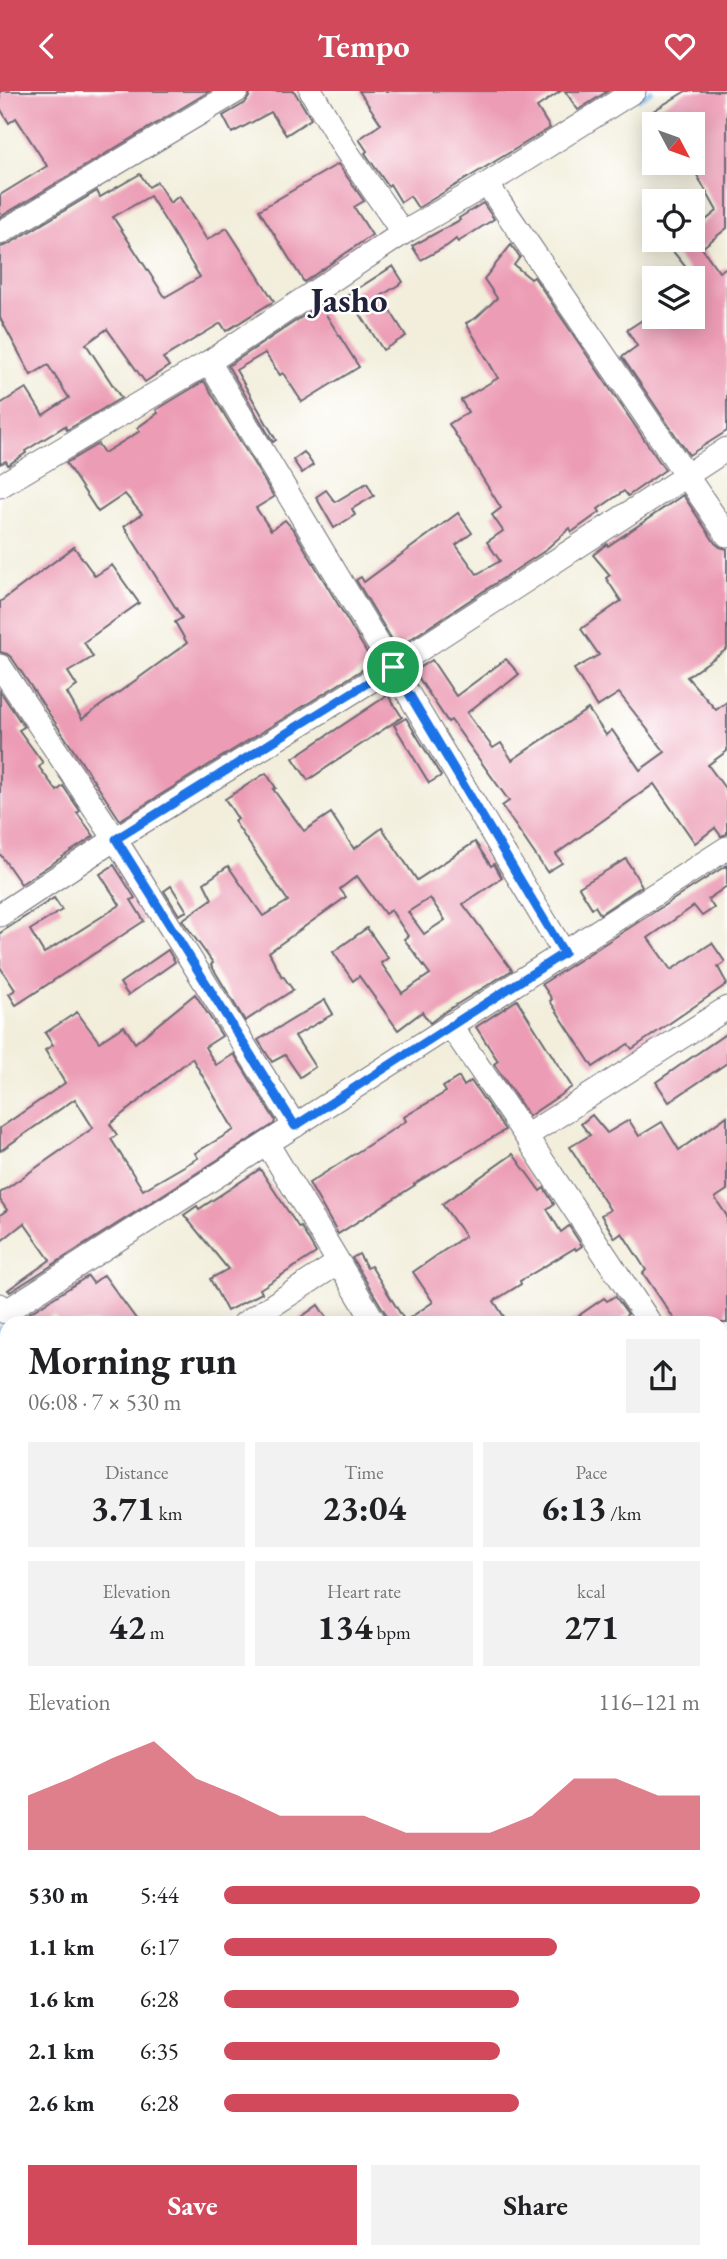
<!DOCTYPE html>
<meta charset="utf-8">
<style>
body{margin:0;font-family:"EB Garamond",serif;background:#f2f2f2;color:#202124;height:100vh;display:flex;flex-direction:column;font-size:26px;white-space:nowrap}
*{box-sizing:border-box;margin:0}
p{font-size:23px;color:#757577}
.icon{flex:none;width:38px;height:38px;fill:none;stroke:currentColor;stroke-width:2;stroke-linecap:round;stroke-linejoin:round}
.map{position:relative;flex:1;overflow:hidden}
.panel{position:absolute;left:0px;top:1225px;width:728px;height:943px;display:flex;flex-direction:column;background:#fff;border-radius:21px 21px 0 0;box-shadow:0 4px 18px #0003}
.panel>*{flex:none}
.needle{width:46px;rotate:131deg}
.controls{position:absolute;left:642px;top:21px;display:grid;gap:14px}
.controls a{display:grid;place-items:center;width:63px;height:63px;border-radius:0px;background:#fff;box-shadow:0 4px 18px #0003;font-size:35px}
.pin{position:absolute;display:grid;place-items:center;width:60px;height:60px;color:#fff;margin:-30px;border:4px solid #fff;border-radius:50%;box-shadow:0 2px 7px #0007}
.round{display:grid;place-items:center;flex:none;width:74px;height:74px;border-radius:0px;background:#f2f2f2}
.head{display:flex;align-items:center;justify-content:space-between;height:119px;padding:0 28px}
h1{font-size:38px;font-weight:700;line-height:52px}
.figures{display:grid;grid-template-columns:repeat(3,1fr);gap:10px;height:119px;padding:7px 28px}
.figures div{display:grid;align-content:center;border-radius:0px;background:#f2f2f2;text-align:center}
.figures b{font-size:35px;font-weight:700}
.figures small{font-size:19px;font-weight:400}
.figures p{font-size:19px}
.chart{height:196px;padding:14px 28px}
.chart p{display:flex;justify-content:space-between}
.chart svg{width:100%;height:126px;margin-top:7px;fill:#d1495b;opacity:.7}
.button{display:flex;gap:14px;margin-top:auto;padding:14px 28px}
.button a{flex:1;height:80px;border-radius:0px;background:#d1495b;color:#fff;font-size:28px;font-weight:700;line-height:80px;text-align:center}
.button a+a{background:#f2f2f2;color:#202124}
ul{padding:0 28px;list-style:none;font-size:23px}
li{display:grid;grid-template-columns:112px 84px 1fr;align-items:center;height:52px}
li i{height:18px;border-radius:9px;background:#d1495b}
header{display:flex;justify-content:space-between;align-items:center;height:91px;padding:0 28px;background:#d1495b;color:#fff;font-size:32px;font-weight:700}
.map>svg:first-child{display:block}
</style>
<header><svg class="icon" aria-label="back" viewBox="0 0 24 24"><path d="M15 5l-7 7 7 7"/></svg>Tempo<svg class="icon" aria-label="heart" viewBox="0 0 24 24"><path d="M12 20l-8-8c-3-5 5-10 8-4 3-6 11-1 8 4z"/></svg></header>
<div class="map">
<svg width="727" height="2168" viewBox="0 0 727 2168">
<rect width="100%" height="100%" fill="#fff"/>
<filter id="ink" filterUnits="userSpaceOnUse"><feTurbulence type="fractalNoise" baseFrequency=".0143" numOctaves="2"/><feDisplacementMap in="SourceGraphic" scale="14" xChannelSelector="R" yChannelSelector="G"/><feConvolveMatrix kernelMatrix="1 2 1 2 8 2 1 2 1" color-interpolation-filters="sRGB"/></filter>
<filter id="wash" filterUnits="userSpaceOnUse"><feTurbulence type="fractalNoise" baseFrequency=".00686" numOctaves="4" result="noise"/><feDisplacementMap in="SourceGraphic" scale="28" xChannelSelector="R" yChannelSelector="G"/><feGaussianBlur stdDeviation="1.57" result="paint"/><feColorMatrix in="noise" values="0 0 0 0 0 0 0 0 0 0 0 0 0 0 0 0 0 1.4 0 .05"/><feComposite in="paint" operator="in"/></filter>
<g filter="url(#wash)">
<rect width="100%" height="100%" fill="#f2eedb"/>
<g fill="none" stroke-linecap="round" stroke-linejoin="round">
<g stroke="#7cbaef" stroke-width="5">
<polyline points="639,8 651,0"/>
<polyline points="0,1236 6,1246"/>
<polyline points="721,1798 727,1798"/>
</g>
</g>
<g id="blocks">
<g fill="#ec9cb5" fill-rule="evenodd">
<polygon points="0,0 210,0 0,126 0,104 47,75 16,27 9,32 0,17"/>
<polygon points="251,0 294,0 311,28 286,44 271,21 232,42 223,25 245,12 249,6"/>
<polygon points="359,0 561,0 537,16 550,37 418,117 410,105 401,111 390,93 388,95 365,62 367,60 359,48 381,33"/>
<polygon points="565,0 608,0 578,19"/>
<polygon points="686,0 727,0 727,137 702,157 719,181 727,176 727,340 689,364 622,266 637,255 627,239 647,226 693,226 693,185 671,158 684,149 693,149 693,142 696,140 695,138 717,120 693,77 693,33 661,33 653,20"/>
<polygon points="338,73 364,110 354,116 372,144 304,191 259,119"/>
<path d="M140,83L149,96L157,91L170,112L179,105L207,149L227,137L274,210L226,240L221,232L163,267L169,275L145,291L107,238L86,253L121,307L67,339L65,335L25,360L26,362L8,374L6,370L0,373V313L26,297L43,324L69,307L48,274L31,284L0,227V156L7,154L97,100L100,106ZM150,105L200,186L165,206L113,126Z"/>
<polygon points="483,112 494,128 458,151 456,148 447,155 421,169 412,155 460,129 459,127"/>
<polygon points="511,154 520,166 514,174 531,188 534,186 665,379 628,405 624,400 598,418 600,421 572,441 570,437 543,461 397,557 356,489 361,486 364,491 458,422 472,442 456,454 477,483 500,470 487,451 503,440 492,424 501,417 449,333 468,321 461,309 498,287 466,232 476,227 497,207 484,188"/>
<polygon points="393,175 403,191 381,205 406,245 383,259 348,204"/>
<polygon points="320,214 359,276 302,311 283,282 280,284 265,262 236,279 276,349 273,351 228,275"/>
<polygon points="204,290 274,406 256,417 271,439 285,429 293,438 373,572 120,729 12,567 7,563 0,561 0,511 74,456 95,485 112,474 139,512 84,551 93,566 68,581 77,595 67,602 82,628 187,552 175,531 182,527 124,435 142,423 125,403 98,421 66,372 98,353 104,362 140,340 137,337 158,322 156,319"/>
<polygon points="304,361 313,374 302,382 293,369"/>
<polygon points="367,392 374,405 352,418 355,424 334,437 316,406 326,399 335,411"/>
<polygon points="683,404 715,452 720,456 727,458 727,558 687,586 716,619 727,611 727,660 708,674 727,700 727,743 721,745 715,737 695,752 654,693 556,763 562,772 547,781 502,715 509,710 451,629 448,631 414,580 432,569 456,605 506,568 519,583 503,596 502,594 467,622 493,657 501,652 512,669 588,618 606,644 612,639 640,679 665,661 619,602 597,616 574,578 599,564 581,538 621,510 606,487 610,484 593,464 607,453 608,455"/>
<polygon points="0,600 24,636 19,639 43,672 39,676 57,700 63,695 80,720 77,722 94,745 21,793 0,763"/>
<polygon points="388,604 402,626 308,689 293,667"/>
<polygon points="406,627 441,685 429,692 394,634"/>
<path d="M266,682L276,697L273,698L304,740L331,722L354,758L382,737L417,789L475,751L491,775L494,773L502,787L463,813L512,879L443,922L430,932L422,921L398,939L359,885L353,890L333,861L367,837L388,867L381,872L402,902L430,883L404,848L408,845L391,819L385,823L357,785L340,798L346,806L269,861L282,886L283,885L293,899L245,930L211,874L213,872L182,829L212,808L204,792L228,775L263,825L288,810L234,730L238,728L225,708ZM430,807L445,829L424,843L408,821Z"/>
<polygon points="626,768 642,795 600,823 595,815 592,817 579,796"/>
<polygon points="114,774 135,807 131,809 144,830 16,914 9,903 15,899 0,876 0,842 54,807 62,819 30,839 44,862 120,814 100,783"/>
<polygon points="727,774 727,795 708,808 714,817 702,825 694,815 648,847 671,879 712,852 725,871 718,876 727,893 632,958 628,953 593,976 550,910 552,908 542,893"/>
<polygon points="171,795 187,820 179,824 164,800"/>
<polygon points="168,859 175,871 128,904 120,892"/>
<path d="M195,903L222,945L205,956L216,974L234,963L275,1029L274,1033L10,1201L8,1199L50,1169L24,1132L0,1151V1124L7,1119L0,1109V1102L93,1037L75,1008L0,1060V1037L65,992L45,959L53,954L45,942L77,921L99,951L124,935L135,952ZM192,967L234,1039L195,1062L198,1067L143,1099L111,1048L117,1044L110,1033Z"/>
<polygon points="325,909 333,923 295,945 315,976 300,986 285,964 272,971 258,949"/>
<polygon points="517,909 572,996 529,1025 494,973 498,970 476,936"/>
<polygon points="727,942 727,972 669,1011 656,991"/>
<polygon points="459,986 464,995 471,990 505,1039 414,1093 415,1094 338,1143 309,1092 406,1030 404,1026 446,1001 443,996"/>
<polygon points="592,1024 607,1042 629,1029 639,1045 662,1031 679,1059 727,1025 727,1099 715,1107 727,1125 727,1232 677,1232 643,1182 646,1179 622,1142 615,1147 601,1124 610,1119 570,1056 590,1044 581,1033"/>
<polygon points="513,1063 540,1100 544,1097 554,1113 547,1118 561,1141 569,1135 582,1155 576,1159 575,1157 520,1190 521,1193 494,1210 508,1232 389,1232 387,1225 352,1167 359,1163 367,1177 371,1175 405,1230 433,1211 413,1181 465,1145 442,1113"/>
<polygon points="260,1078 299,1137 301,1136 316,1162 260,1198 262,1202 227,1220 210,1188 228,1178 184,1124 197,1115 199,1118"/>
<polygon points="104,1184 139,1232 59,1232 54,1224 41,1232 14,1232 88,1185 93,1192"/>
<polygon points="615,1205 628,1223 622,1227 626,1232 568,1232 604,1207 607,1210"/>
<polygon points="318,1214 330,1232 293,1232"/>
</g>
</g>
</g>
<g filter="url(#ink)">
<use href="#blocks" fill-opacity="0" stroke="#6b6973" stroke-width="2"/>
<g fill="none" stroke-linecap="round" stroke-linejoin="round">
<defs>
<g id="minor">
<polyline points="311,0 345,58 403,142"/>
<polyline points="487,93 727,444"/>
<polyline points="0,142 237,0"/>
<polyline points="209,271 564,862"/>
<polyline points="0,395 209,271 403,142 487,93 634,0"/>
<polyline points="0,575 115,748 295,1035"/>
<polyline points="0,824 115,748 393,576 727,358"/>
<polyline points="450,934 526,1045 650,1232"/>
<polyline points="526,1045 727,917"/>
<polyline points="268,1054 375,1232"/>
<path d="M0,1214L5,1221C247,1068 487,912 727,757"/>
<polyline points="245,1232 338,1172"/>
<polyline points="0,1257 7,1268"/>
<polyline points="721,1342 727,1352"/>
<polyline points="721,1382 727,1378"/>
<polyline points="0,1604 7,1606"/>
<polyline points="721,1811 727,1811"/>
<polyline points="0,2025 7,2028"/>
<polyline points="581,2161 586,2168"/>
<polyline points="721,2161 727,2148"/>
<polyline points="157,2168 160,2161"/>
</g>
</defs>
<use href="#minor" stroke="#6b6973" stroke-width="25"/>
<use href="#minor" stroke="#fff" stroke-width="23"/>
</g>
</g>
<g fill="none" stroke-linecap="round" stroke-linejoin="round" filter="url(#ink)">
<defs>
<polygon id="route" points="393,576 564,862 295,1035 116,748"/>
</defs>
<use href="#route" stroke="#fff" stroke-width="14"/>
<use href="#route" stroke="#1a73e8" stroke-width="9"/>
</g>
<g text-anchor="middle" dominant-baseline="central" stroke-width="5" stroke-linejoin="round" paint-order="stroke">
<g font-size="35" font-weight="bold" fill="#22223b" stroke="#fff">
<text x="349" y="208">Jasho</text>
</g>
</g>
</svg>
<div class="controls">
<a><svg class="needle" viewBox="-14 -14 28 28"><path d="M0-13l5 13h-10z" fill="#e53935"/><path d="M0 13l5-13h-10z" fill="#757577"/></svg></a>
<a><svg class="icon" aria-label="locate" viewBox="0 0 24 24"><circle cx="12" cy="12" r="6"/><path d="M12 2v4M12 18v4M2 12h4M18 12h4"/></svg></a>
<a><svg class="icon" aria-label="layers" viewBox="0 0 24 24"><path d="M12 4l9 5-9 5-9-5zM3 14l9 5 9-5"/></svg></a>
</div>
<div class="pin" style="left:393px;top:576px;background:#1e9e55"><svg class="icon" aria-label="arrive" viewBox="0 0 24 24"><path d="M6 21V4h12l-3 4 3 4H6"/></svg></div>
<section class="panel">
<div class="head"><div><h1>Morning run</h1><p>06:08 · 7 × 530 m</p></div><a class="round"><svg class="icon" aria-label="share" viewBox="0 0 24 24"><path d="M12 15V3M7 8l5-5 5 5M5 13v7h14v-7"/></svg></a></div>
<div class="figures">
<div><p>Distance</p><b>3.71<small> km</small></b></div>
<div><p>Time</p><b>23:04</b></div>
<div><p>Pace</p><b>6:13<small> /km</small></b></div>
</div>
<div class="figures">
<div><p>Elevation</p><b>42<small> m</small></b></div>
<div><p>Heart rate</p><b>134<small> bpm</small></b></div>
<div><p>kcal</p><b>271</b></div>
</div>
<div class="chart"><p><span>Elevation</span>116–121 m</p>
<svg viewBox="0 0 160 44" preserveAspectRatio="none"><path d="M0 44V25L10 19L20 12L30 6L40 19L50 25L60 32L70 32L80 32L90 38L100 38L110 38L120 32L130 19L140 19L150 25L160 25V44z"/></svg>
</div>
<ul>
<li><b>530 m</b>5:44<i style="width:100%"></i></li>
<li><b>1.1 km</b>6:17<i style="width:70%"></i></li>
<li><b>1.6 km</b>6:28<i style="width:62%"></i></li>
<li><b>2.1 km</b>6:35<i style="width:58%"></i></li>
<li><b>2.6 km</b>6:28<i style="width:62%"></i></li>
</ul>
<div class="button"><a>Save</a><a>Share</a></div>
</section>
</div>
